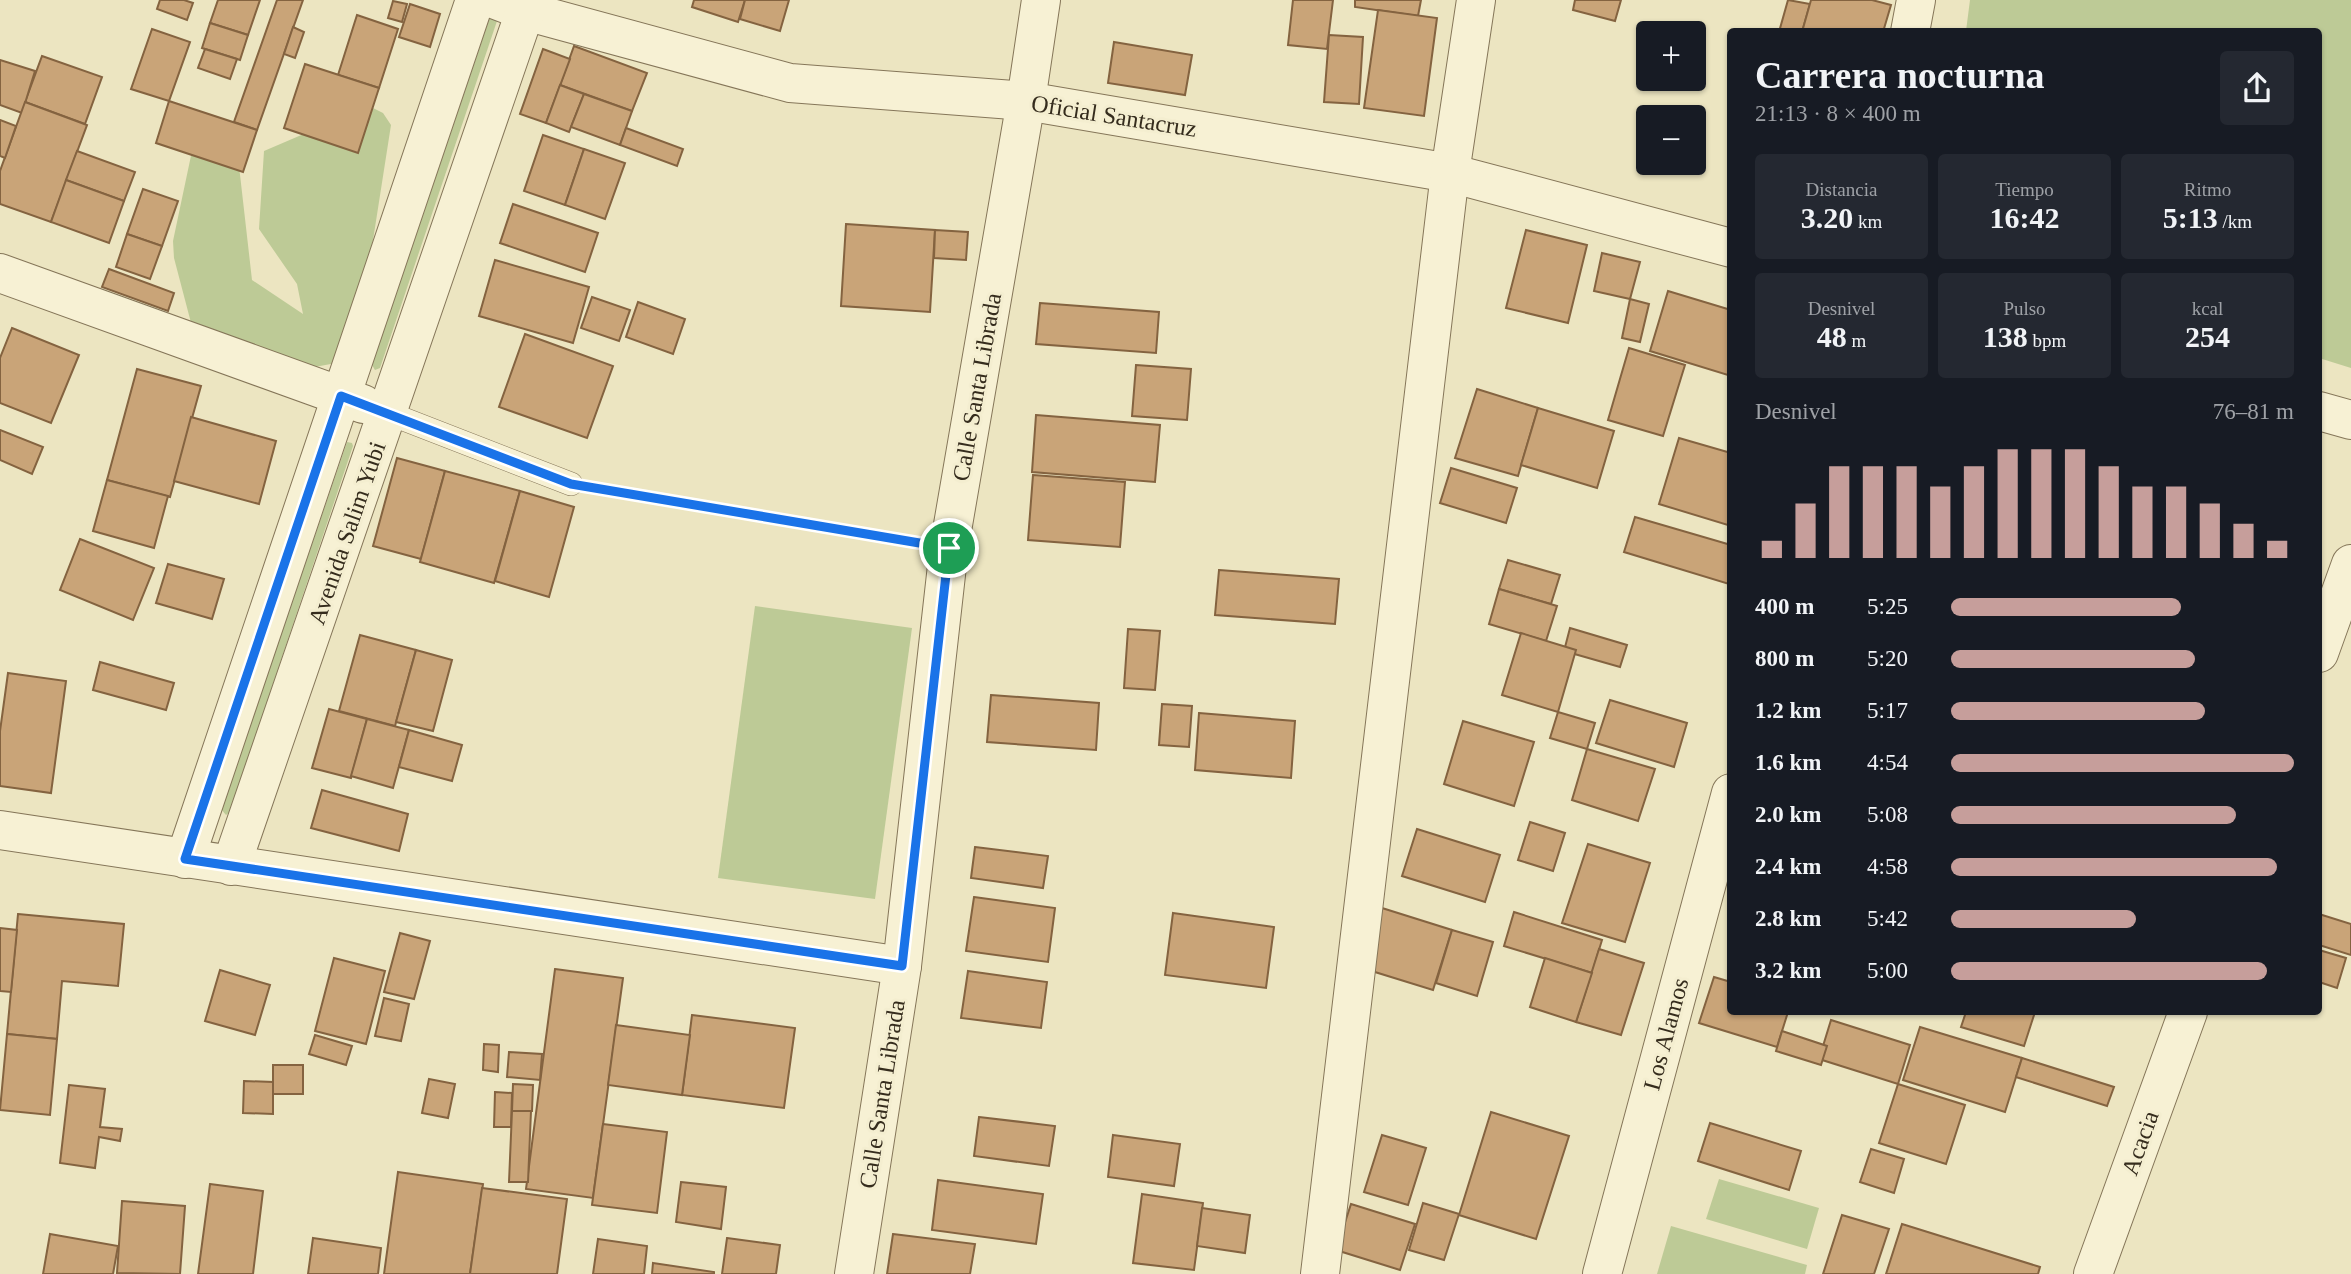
<!DOCTYPE html>
<html lang="es">
<meta charset="utf-8">
<style>
body{margin:0;font-family:Georgia,serif;background:#242831;color:#f1f3f6;height:100vh;display:flex;flex-direction:column;font-size:26px;white-space:nowrap}
*{box-sizing:border-box;margin:0}
p{font-size:23px;color:#9ea1a6}
.icon{flex:none;width:38px;height:38px;fill:none;stroke:currentColor;stroke-width:2;stroke-linecap:round;stroke-linejoin:round}
.map{position:relative;flex:1;overflow:hidden}
.details{position:absolute;left:1727px;top:28px;width:595px;height:987px;display:flex;flex-direction:column;background:#171b24;border-radius:7px;box-shadow:0 2px 5px #0004}
.details>*{flex:none}
.tools{position:absolute;left:1636px;top:21px;display:grid;gap:14px}
.tools a{display:grid;place-items:center;width:70px;height:70px;border-radius:7px;background:#171b24;box-shadow:0 2px 5px #0004;font-size:35px}
.pin{position:absolute;display:grid;place-items:center;width:60px;height:60px;color:#fff;margin:-30px;border:4px solid #fff;border-radius:50%;box-shadow:0 2px 7px #0007}
.round{display:grid;place-items:center;flex:none;width:74px;height:74px;border-radius:7px;background:#242831}
.overview{display:flex;align-items:center;justify-content:space-between;height:119px;padding:0 28px}
h1{font-size:38px;font-weight:600;line-height:52px}
.stats{display:grid;grid-template-columns:repeat(3,1fr);gap:10px;height:119px;padding:7px 28px}
.stats div{display:grid;align-content:center;border-radius:7px;background:#242831;text-align:center}
.stats b{font-size:30px;font-weight:600}
.stats small{font-size:19px;font-weight:400}
.stats p{font-size:19px}
.chart{height:196px;padding:14px 28px}
.chart p{display:flex;justify-content:space-between}
.chart svg{width:100%;height:126px;margin-top:7px;stroke:#c69e9b;stroke-width:6}
ul{padding:0 28px;list-style:none;font-size:23px}
li{display:grid;grid-template-columns:112px 84px 1fr;align-items:center;height:52px}
li i{height:18px;border-radius:9px;background:#c69e9b}
.map>svg:first-child{display:block}
</style>
<div class="map">
<svg width="2351" height="1274" viewBox="0 0 2351 1274">
<rect width="100%" height="100%" fill="#ece5c1"/>
<g fill="#bdca96">
<polygon points="1970,0 2351,0 2351,368 2319,358 2319,32 1966,31"/>
<polygon points="490,17 495,18 497,21 380,368 375,370 372,365"/>
<polygon points="369,106 383,113 391,125 361,317 336,363 304,369 195,338 174,258 173,241 196,132 234,122 252,280 303,314 297,284 259,229 264,151"/>
<polygon points="347,442 352,443 353,446 230,812 226,815 221,809"/>
<polygon points="755,606 912,628 875,899 718,878"/>
<polygon points="1719,1179 1819,1208 1807,1249 1706,1219"/>
<polygon points="1671,1226 1807,1265 1805,1274 1657,1274"/>
</g>
<g fill="#c9a478" stroke="#846340" stroke-width="2">
<polygon points="160,0 184,0 193,3 187,20 157,9"/>
<polygon points="218,0 260,0 248,35 210,23"/>
<polygon points="277,0 303,0 257,130 234,122"/>
<polygon points="694,0 745,0 738,22 692,7"/>
<polygon points="745,0 789,0 780,31 740,19"/>
<polygon points="1293,0 1333,0 1327,49 1288,45"/>
<polygon points="1355,0 1421,0 1418,16 1355,7"/>
<polygon points="1575,0 1621,0 1615,21 1573,10"/>
<polygon points="1788,0 1810,4 1802,32 1779,32"/>
<polygon points="1811,0 1872,0 1891,5 1883,32 1802,32"/>
<polygon points="393,1 407,4 402,22 388,18"/>
<polygon points="410,4 440,14 430,47 399,37"/>
<polygon points="1378,10 1437,18 1424,116 1364,108"/>
<polygon points="357,15 398,29 379,88 338,75"/>
<polygon points="210,23 248,35 240,60 202,48"/>
<polygon points="293,27 304,32 295,58 284,54"/>
<polygon points="152,29 190,42 169,101 131,89"/>
<polygon points="1329,35 1363,37 1359,104 1324,102"/>
<polygon points="1114,42 1192,55 1185,95 1108,83"/>
<polygon points="574,46 647,73 632,111 560,85"/>
<polygon points="205,49 237,59 230,79 198,68"/>
<polygon points="543,49 570,59 546,123 520,114"/>
<polygon points="42,56 102,77 85,124 25,102"/>
<polygon points="0,60 35,71 22,113 0,105"/>
<polygon points="305,64 379,88 358,153 284,128"/>
<polygon points="560,85 584,94 569,132 546,123"/>
<polygon points="584,94 632,111 620,145 571,127"/>
<polygon points="169,101 257,130 243,172 156,143"/>
<polygon points="25,102 87,125 51,222 0,204 0,171"/>
<polygon points="0,120 16,126 5,158 0,156"/>
<polygon points="626,128 683,149 677,166 620,145"/>
<polygon points="543,135 584,149 565,205 524,191"/>
<polygon points="584,149 625,163 605,219 565,205"/>
<polygon points="77,151 135,172 124,201 66,180"/>
<polygon points="66,180 124,201 109,243 51,222"/>
<polygon points="143,189 178,201 162,246 127,234"/>
<polygon points="513,204 598,233 585,272 500,243"/>
<polygon points="846,224 935,230 930,312 841,306"/>
<polygon points="935,230 968,232 966,260 934,258"/>
<polygon points="1526,230 1587,245 1568,323 1506,308"/>
<polygon points="127,234 162,246 150,279 116,267"/>
<polygon points="1602,253 1640,262 1630,299 1594,291"/>
<polygon points="495,260 589,287 573,343 479,316"/>
<polygon points="109,269 174,293 168,311 102,287"/>
<polygon points="1668,291 1731,310 1731,376 1650,351"/>
<polygon points="592,297 630,310 619,341 581,328"/>
<polygon points="1630,299 1649,304 1640,342 1622,338"/>
<polygon points="638,302 685,319 673,354 626,337"/>
<polygon points="1040,303 1159,312 1156,353 1036,344"/>
<polygon points="12,328 79,355 51,423 0,403 0,358"/>
<polygon points="525,334 613,366 587,438 499,407"/>
<polygon points="1629,348 1685,365 1663,436 1608,420"/>
<polygon points="1136,365 1191,369 1187,420 1132,416"/>
<polygon points="137,369 201,386 170,497 107,480"/>
<polygon points="1477,389 1538,408 1518,476 1455,458"/>
<polygon points="1538,408 1614,431 1597,488 1521,465"/>
<polygon points="1036,415 1160,425 1155,482 1032,472"/>
<polygon points="191,417 276,441 259,504 174,481"/>
<polygon points="0,430 43,447 32,474 0,460"/>
<polygon points="1679,438 1731,453 1731,526 1659,504"/>
<polygon points="397,458 445,471 421,559 373,546"/>
<polygon points="1451,468 1517,488 1506,523 1440,503"/>
<polygon points="445,471 520,491 494,583 420,562"/>
<polygon points="1033,475 1125,482 1120,547 1028,540"/>
<polygon points="107,480 168,496 154,548 93,531"/>
<polygon points="520,491 574,507 549,597 495,581"/>
<polygon points="1635,517 1731,545 1729,584 1624,552"/>
<polygon points="80,539 154,568 133,620 60,590"/>
<polygon points="1508,560 1560,575 1551,604 1499,589"/>
<polygon points="168,564 224,579 212,619 156,603"/>
<polygon points="1219,570 1339,579 1335,624 1215,615"/>
<polygon points="1499,589 1557,606 1546,641 1489,624"/>
<polygon points="1570,628 1627,645 1620,667 1564,651"/>
<polygon points="1128,629 1160,631 1155,690 1124,688"/>
<polygon points="1521,633 1576,650 1558,712 1502,695"/>
<polygon points="360,635 416,650 395,726 339,711"/>
<polygon points="416,650 452,660 433,731 396,722"/>
<polygon points="100,662 174,683 166,710 93,690"/>
<polygon points="8,673 66,681 51,793 0,786 0,731"/>
<polygon points="991,695 1099,703 1096,750 987,742"/>
<polygon points="1610,700 1687,723 1674,767 1596,743"/>
<polygon points="1162,704 1192,706 1189,747 1159,745"/>
<polygon points="329,709 367,719 351,778 312,768"/>
<polygon points="1558,712 1595,723 1587,749 1550,738"/>
<polygon points="1199,713 1295,721 1291,778 1195,770"/>
<polygon points="367,719 409,730 393,788 351,776"/>
<polygon points="1463,721 1534,742 1514,806 1444,784"/>
<polygon points="409,730 462,745 452,781 399,767"/>
<polygon points="1587,749 1655,769 1638,821 1572,800"/>
<polygon points="322,790 408,814 399,851 311,828"/>
<polygon points="1530,822 1565,833 1553,871 1518,860"/>
<polygon points="1417,829 1500,855 1485,902 1402,876"/>
<polygon points="1588,844 1650,863 1625,942 1562,923"/>
<polygon points="975,847 1048,856 1043,888 971,878"/>
<polygon points="974,897 1055,908 1048,962 966,951"/>
<polygon points="1382,908 1452,930 1433,990 1362,968"/>
<polygon points="1514,912 1602,940 1592,973 1504,946"/>
<polygon points="1173,913 1274,927 1266,988 1165,975"/>
<polygon points="18,914 124,924 118,986 62,981 57,1039 7,1034"/>
<polygon points="2319,914 2351,924 2351,955 2319,945"/>
<polygon points="0,928 17,930 11,992 0,991"/>
<polygon points="1452,930 1493,942 1477,996 1436,983"/>
<polygon points="400,933 430,941 414,999 384,992"/>
<polygon points="1599,949 1644,963 1621,1035 1576,1022"/>
<polygon points="2319,950 2346,958 2337,988 2319,982"/>
<polygon points="334,958 385,971 366,1044 315,1031"/>
<polygon points="1545,958 1592,973 1576,1022 1530,1007"/>
<polygon points="555,969 623,978 593,1198 526,1189"/>
<polygon points="220,970 270,985 255,1035 205,1021"/>
<polygon points="968,971 1047,982 1041,1028 961,1018"/>
<polygon points="1714,977 1731,982 1731,1012 1788,1012 1777,1047 1699,1023"/>
<polygon points="384,998 409,1004 401,1041 375,1036"/>
<polygon points="1966,1012 2035,1012 2024,1046 1961,1027"/>
<polygon points="692,1015 795,1028 784,1108 682,1095"/>
<polygon points="1831,1020 1910,1045 1898,1084 1819,1059"/>
<polygon points="616,1025 690,1035 682,1095 608,1085"/>
<polygon points="1920,1027 2022,1058 2005,1112 1903,1080"/>
<polygon points="1782,1031 1827,1046 1821,1065 1776,1051"/>
<polygon points="7,1034 57,1039 50,1115 0,1110"/>
<polygon points="315,1035 352,1046 346,1065 309,1054"/>
<polygon points="484,1044 499,1045 498,1072 483,1070"/>
<polygon points="509,1052 542,1054 540,1080 507,1077"/>
<polygon points="2022,1058 2114,1087 2107,1106 2016,1077"/>
<rect x="273" y="1065" width="30" height="29"/>
<polygon points="429,1079 455,1084 448,1118 422,1113"/>
<polygon points="244,1081 273,1082 273,1114 243,1113"/>
<polygon points="513,1084 533,1085 532,1111 512,1111"/>
<polygon points="1898,1084 1965,1105 1946,1164 1879,1143"/>
<polygon points="69,1085 105,1089 100,1127 122,1129 120,1141 99,1137 95,1168 60,1163"/>
<polygon points="495,1092 512,1093 511,1127 494,1127"/>
<polygon points="512,1111 531,1111 528,1182 509,1182"/>
<polygon points="1491,1112 1569,1136 1536,1239 1459,1215"/>
<polygon points="979,1117 1055,1126 1049,1166 974,1156"/>
<polygon points="1710,1123 1801,1151 1789,1190 1698,1161"/>
<polygon points="603,1124 667,1132 657,1213 592,1205"/>
<polygon points="1113,1135 1180,1144 1174,1186 1108,1177"/>
<polygon points="1382,1135 1426,1148 1408,1205 1364,1192"/>
<polygon points="1871,1149 1904,1159 1894,1193 1860,1182"/>
<polygon points="398,1172 483,1184 470,1274 384,1274"/>
<polygon points="938,1180 1043,1194 1036,1244 932,1230"/>
<polygon points="681,1182 726,1187 721,1229 676,1222"/>
<polygon points="210,1184 263,1191 253,1274 198,1274"/>
<polygon points="482,1188 567,1199 557,1274 470,1274"/>
<polygon points="1142,1194 1203,1203 1194,1270 1133,1263"/>
<polygon points="122,1201 185,1206 180,1274 117,1273"/>
<polygon points="1423,1203 1459,1214 1444,1260 1409,1250"/>
<polygon points="1351,1204 1415,1224 1400,1270 1336,1250"/>
<polygon points="1202,1208 1250,1215 1245,1253 1197,1246"/>
<polygon points="1842,1215 1889,1229 1874,1274 1823,1274"/>
<polygon points="1902,1224 2040,1267 2038,1274 1886,1274"/>
<polygon points="50,1234 118,1246 113,1274 43,1274"/>
<polygon points="893,1234 975,1244 970,1274 887,1274"/>
<polygon points="313,1238 381,1248 378,1274 308,1274"/>
<polygon points="727,1238 780,1245 776,1274 722,1274"/>
<polygon points="598,1239 647,1246 644,1274 593,1274"/>
<polygon points="653,1263 714,1272 714,1274 652,1274"/>
</g>
<g fill="none" stroke-linecap="round" stroke-linejoin="round">
<defs>
<polyline id="service" points="388,413 571,484"/>
<g id="minor">
<polyline points="496,0 525,11 790,83 1026,101 1450,173 1731,248"/>
<polyline points="1910,32 1916,0"/>
<polyline points="0,273 363,404"/>
<polyline points="2319,411 2351,420"/>
<polyline points="2319,653 2351,564"/>
<polyline points="0,830 902,966"/>
<polyline points="185,859 475,0"/>
<polyline points="231,866 529,0"/>
<polyline points="854,1274 902,966 949,548 1026,101 1041,0"/>
<polyline points="1320,1274 1450,173 1476,0"/>
<polyline points="1602,1274 1731,793"/>
<polyline points="2093,1274 2188,1012"/>
</g>
</defs>
<use href="#service" stroke="#857659" stroke-width="24"/>
<use href="#minor" stroke="#857659" stroke-width="40"/>
<polyline stroke="#857659" stroke-width="4.5" stroke-dasharray="5 3.5" stroke-linecap="butt" points="601,489 913,542"/>
<use href="#service" stroke="#f7f1d4" stroke-width="23"/>
<use href="#minor" stroke="#f7f1d4" stroke-width="38"/>
</g>
<g fill="none" stroke-linecap="round" stroke-linejoin="round">
<defs>
<polygon id="route" points="341,396 571,484 949,548 902,966 185,859"/>
</defs>
<use href="#route" stroke="#fff" stroke-width="14"/>
<use href="#route" stroke="#1a73e8" stroke-width="9"/>
</g>
<g text-anchor="middle" dominant-baseline="central" stroke-width="6" stroke-linejoin="round" paint-order="stroke">
<g font-size="24" fill="#352c1d" stroke="#f4eed0">
<text transform="translate(1114 116) rotate(9)">Oficial Santacruz</text>
<text transform="translate(977 387) rotate(-80)">Calle Santa Librada</text>
<text transform="translate(347 533) rotate(-71)">Avenida Salim Yubi</text>
<text transform="translate(1666 1034) rotate(-75)">Los Alamos</text>
<text transform="translate(882 1094) rotate(-81)">Calle Santa Librada</text>
<text transform="translate(2140 1143) rotate(-70)">Acacia</text>
</g>
</g>
</svg>
<div class="tools">
<a>+</a>
<a>−</a>
</div>
<div class="pin" style="left:949px;top:548px;background:#1e9e55"><svg class="icon" aria-label="arrive" viewBox="0 0 24 24"><path d="M6 21V4h12l-3 4 3 4H6"/></svg></div>
<section class="details">
<div class="overview"><div><h1>Carrera nocturna</h1><p>21:13 · 8 × 400 m</p></div><a class="round"><svg class="icon" aria-label="share" viewBox="0 0 24 24"><path d="M12 15V3M7 8l5-5 5 5M5 13v7h14v-7"/></svg></a></div>
<div class="stats">
<div><p>Distancia</p><b>3.20<small> km</small></b></div>
<div><p>Tiempo</p><b>16:42</b></div>
<div><p>Ritmo</p><b>5:13<small> /km</small></b></div>
</div>
<div class="stats">
<div><p>Desnivel</p><b>48<small> m</small></b></div>
<div><p>Pulso</p><b>138<small> bpm</small></b></div>
<div><p>kcal</p><b>254</b></div>
</div>
<div class="chart"><p><span>Desnivel</span>76–81 m</p>
<svg viewBox="0 0 160 44" preserveAspectRatio="none"><path d="M5 44V38M15 44V25M25 44V12M35 44V12M45 44V12M55 44V19M65 44V12M75 44V6M85 44V6M95 44V6M105 44V12M115 44V19M125 44V19M135 44V25M145 44V32M155 44V38"/></svg>
</div>
<ul>
<li><b>400 m</b>5:25<i style="width:67%"></i></li>
<li><b>800 m</b>5:20<i style="width:71%"></i></li>
<li><b>1.2 km</b>5:17<i style="width:74%"></i></li>
<li><b>1.6 km</b>4:54<i style="width:100%"></i></li>
<li><b>2.0 km</b>5:08<i style="width:83%"></i></li>
<li><b>2.4 km</b>4:58<i style="width:95%"></i></li>
<li><b>2.8 km</b>5:42<i style="width:54%"></i></li>
<li><b>3.2 km</b>5:00<i style="width:92%"></i></li>
</ul>
</section>
</div>
